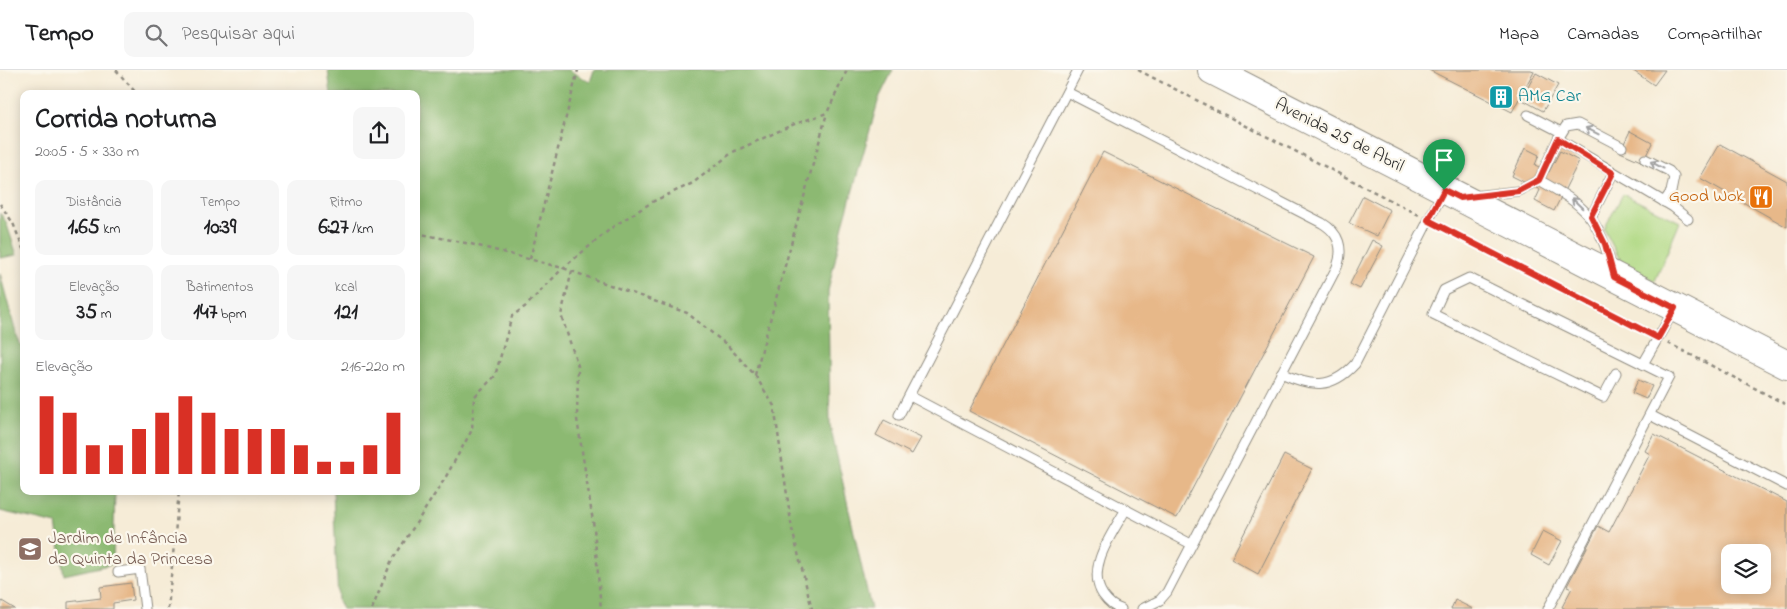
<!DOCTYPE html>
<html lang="pt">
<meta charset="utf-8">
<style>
body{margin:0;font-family:"Indie Flower",sans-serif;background:#f6f6f6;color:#202124;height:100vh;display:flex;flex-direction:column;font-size:19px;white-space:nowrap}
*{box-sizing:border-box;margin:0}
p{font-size:16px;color:#757577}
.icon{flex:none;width:28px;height:28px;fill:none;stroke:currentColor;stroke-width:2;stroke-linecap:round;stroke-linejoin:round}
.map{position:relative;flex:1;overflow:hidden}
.drawer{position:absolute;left:20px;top:20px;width:400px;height:405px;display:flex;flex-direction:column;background:#fff;border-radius:10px;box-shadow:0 2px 12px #0003}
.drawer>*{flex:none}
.buttons{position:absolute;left:1721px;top:474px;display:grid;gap:10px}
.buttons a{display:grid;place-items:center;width:50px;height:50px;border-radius:10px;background:#fff;box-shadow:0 2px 12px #0003;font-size:25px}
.pin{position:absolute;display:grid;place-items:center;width:42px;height:42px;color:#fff;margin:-51px -21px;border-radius:50% 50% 50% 0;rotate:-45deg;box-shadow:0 0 5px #0007}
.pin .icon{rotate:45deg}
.round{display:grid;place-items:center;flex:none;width:52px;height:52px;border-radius:10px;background:#f6f6f6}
.overview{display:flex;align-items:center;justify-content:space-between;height:85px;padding:0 15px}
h1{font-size:28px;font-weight:700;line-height:38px}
.metrics{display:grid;grid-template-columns:repeat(3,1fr);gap:8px;height:85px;padding:5px 15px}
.metrics div{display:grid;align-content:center;border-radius:10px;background:#f6f6f6;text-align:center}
.metrics b{font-size:21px;font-weight:700}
.metrics small{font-size:14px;font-weight:400}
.metrics p{font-size:14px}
.chart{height:140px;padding:10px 15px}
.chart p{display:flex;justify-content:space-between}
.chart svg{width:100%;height:90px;margin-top:5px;stroke:#d93025;stroke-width:6}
header{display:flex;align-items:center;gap:30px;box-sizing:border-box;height:70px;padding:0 25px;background:#fff;border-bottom:1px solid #e0e0e0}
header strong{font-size:24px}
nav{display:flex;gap:28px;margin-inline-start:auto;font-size:18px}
.search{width:350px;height:45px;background:#f6f6f6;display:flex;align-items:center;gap:12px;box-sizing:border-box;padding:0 18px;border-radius:10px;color:#757577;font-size:19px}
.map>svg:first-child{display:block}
</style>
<header>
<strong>Tempo</strong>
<div class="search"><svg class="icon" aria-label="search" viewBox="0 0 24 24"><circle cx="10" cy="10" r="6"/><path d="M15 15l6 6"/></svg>Pesquisar aqui</div>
<nav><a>Mapa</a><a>Camadas</a><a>Compartilhar</a></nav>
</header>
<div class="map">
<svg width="1787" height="539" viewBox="0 0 1787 539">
<rect width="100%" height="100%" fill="#fbf7ec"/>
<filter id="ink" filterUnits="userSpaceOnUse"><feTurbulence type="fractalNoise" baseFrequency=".02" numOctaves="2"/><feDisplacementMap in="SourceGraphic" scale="10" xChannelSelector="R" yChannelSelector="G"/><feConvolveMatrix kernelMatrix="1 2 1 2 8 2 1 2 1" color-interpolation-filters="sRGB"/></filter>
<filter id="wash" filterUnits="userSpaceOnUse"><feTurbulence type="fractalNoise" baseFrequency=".0096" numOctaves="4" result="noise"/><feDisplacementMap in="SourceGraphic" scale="20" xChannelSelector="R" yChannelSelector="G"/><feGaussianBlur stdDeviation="1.12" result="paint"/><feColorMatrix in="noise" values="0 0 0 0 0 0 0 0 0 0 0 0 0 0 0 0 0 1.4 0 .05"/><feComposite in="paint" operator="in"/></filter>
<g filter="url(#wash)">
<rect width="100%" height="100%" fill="#f6ecd7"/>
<polygon fill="#b0d984" stroke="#6e8258" points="1623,124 1680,152 1655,211 1622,194 1604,159"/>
<g fill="#8cb972" stroke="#5c724e">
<polygon points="328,0 569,0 590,12 594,0 893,0 879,28 843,155 828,221 830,355 871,539 342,539 338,531 333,421 416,421 416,24 331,24"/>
<polygon points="0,143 6,152 17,185 0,188"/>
<polygon points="0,204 17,267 24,281 24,421 115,421 113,494 64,505 56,454 0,441"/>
</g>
<g id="blocks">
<g fill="#e7b889" fill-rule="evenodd">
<polygon points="1429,0 1531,0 1534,1 1512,42"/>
<polygon points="1632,0 1665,0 1654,15"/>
<polygon points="1536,3 1558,15 1543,41 1521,29"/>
<polygon points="1630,61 1652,73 1643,92 1620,82"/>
<polygon points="1720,74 1787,111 1787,157 1700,108"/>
<polygon points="1525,78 1539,85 1535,95 1549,102 1560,81 1579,91 1554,141 1535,131 1540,120 1512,106"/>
<polygon points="1103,82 1314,187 1177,448 969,341"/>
<polygon points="1363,126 1390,140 1377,166 1349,153"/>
<polygon points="1372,170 1383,176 1360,219 1350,214"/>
<polygon points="1638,310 1652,316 1646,329 1632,323"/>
<polygon points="884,350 921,368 912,384 876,365"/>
<path d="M1654,364L1787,432V539H1566L1562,537L1572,518L1567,516L1598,456L1609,462L1650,384L1645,381ZM1730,482H1762V515H1730Z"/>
<polygon points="1284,385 1312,399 1258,504 1231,489"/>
<polygon points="1543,461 1562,471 1549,495 1531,485"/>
<polygon points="131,513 133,530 113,533 113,539 68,539 68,532 101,528 100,517"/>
<polygon points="1455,530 1473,539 1451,539"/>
<polygon points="2,531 15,539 0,539"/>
</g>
</g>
</g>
<g filter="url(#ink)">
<use href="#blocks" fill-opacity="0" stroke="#908c81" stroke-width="1"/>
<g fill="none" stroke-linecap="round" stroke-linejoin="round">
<defs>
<g id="lane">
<path d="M1067,22L1322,153C1339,163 1344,178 1337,197L1167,522L1160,530L1142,539"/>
<polyline points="1528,45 1561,62"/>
<polyline points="1558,69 1566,56 1578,54 1622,77"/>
<polyline points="1645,89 1669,101 1674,107 1671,122 1664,132"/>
<polyline points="1539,110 1558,69 1673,137 1688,149"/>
<path d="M1474,126L1518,121L1539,110C1586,136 1598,147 1612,199"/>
<polyline points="1591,147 1613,103"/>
<polyline points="1643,294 1674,240"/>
<path d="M1281,303C1311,317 1331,320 1355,294L1443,122"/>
<polyline points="910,326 1191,474"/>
<polyline points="899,345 1078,0"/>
<polyline points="1650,345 1787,416"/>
<polyline points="118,502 140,499 145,539"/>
<path d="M1121,539C1113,537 1108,532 1103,525C1085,498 1113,463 1126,439"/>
<polyline points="1548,539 1669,307 1469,208 1444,220 1433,244 1603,327 1616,303"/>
</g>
<polyline id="primary" points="1212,0 1787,295"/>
</defs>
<use href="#lane" stroke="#908c81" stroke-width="11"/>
<use href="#primary" stroke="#908c81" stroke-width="30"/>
<g stroke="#908c81" stroke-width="2.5" stroke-dasharray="4 4" stroke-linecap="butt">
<polyline points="116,0 137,24"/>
<polyline points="1138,0 1419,145"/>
<polyline points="0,134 13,153 24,181"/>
<polyline points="1437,155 1648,263"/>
<polyline points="416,163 471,174 563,198 687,243 727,275 755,305 774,336 792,459 812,539"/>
<polyline points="530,189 578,0"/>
<polyline points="572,201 561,245 578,296 577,349 594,458 601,539"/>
<polyline points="1668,273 1787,335"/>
<polyline points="755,305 827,43"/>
<polyline points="168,539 179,421"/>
<polyline points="372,539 391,492 444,410 472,360 474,327 495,306 512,246 526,236 563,198 614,156 654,131 693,113 733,82 792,55 827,43 847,0"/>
</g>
<use href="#lane" stroke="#fff" stroke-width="9"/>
<use href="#primary" stroke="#fff" stroke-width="28"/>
</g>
<defs><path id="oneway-shaft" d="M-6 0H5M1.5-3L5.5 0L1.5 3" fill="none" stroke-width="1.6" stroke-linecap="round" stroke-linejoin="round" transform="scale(1.25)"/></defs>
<g stroke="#a0a0a0">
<use href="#oneway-shaft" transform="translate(1592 61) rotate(-153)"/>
<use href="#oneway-shaft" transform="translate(1657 95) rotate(-152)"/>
<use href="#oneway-shaft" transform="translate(1577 133) rotate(-136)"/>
</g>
</g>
<g fill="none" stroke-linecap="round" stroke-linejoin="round" filter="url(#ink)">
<defs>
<polygon id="route" points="1558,69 1613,103 1591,146 1605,174 1614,207 1675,238 1658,268 1428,150 1444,120 1460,128 1518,121 1539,110"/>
</defs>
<use href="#route" stroke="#fff" stroke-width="10"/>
<use href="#route" stroke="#d93025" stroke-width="6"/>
</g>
<defs>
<symbol id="building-square" viewBox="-11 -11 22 22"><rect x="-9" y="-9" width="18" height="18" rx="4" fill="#0f9aa8" stroke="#fbf7ec"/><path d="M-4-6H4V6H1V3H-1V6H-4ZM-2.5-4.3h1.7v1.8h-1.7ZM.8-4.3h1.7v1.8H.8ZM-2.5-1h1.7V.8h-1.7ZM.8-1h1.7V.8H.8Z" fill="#fff"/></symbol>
<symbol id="restaurant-square" viewBox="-11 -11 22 22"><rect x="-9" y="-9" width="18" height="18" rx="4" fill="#e8710a" stroke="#fbf7ec"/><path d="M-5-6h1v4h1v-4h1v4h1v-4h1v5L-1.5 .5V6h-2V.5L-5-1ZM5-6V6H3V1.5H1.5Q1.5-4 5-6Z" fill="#fff"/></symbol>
<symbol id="school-square" viewBox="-11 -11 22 22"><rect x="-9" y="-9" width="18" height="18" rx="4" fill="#8d6e63" stroke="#fbf7ec"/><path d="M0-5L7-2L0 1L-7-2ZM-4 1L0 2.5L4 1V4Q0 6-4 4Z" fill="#fff"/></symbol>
</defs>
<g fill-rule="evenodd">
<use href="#building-square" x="1487" y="13" width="28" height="28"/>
<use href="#restaurant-square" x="1747" y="113" width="28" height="28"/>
<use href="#school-square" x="16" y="465" width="28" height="28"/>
</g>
<g text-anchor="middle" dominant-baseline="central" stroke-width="4.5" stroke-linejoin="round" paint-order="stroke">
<g font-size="18" fill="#0d838f" stroke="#fbf7ec" text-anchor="start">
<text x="1518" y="27">AMG Car</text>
</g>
<g font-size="18" fill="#2b2b2b" stroke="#fbf7ec">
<text transform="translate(1339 66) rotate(27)">Avenida 25 de Abril</text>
</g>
<g font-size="18" fill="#c56008" stroke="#fbf7ec" text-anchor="end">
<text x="1744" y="127">Good Wok</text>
</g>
<g font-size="18" fill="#785e54" stroke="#fbf7ec" text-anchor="start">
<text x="48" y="469">Jardim de Infância<tspan x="48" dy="21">da Quinta da Princesa</tspan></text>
</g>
</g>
</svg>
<div class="buttons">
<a><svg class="icon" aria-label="layers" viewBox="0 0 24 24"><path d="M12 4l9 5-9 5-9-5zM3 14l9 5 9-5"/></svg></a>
</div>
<div class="pin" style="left:1444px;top:120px;background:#1e9e55"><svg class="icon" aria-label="arrive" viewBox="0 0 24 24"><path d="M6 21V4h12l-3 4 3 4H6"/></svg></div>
<section class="drawer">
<div class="overview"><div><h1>Corrida noturna</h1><p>20:05 · 5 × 330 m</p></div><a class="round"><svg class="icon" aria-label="share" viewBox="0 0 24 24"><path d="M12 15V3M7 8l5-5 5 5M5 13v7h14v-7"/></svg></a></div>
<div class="metrics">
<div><p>Distância</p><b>1.65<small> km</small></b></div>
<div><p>Tempo</p><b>10:39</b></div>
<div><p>Ritmo</p><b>6:27<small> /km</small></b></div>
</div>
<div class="metrics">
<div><p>Elevação</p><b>35<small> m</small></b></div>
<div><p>Batimentos</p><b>147<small> bpm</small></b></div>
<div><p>kcal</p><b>121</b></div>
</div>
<div class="chart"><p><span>Elevação</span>216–220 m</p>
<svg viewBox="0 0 160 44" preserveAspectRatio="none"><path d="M5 44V6M15 44V14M25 44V30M35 44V30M45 44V22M55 44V14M65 44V6M75 44V14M85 44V22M95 44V22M105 44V22M115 44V30M125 44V38M135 44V38M145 44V30M155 44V14"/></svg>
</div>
</section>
</div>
